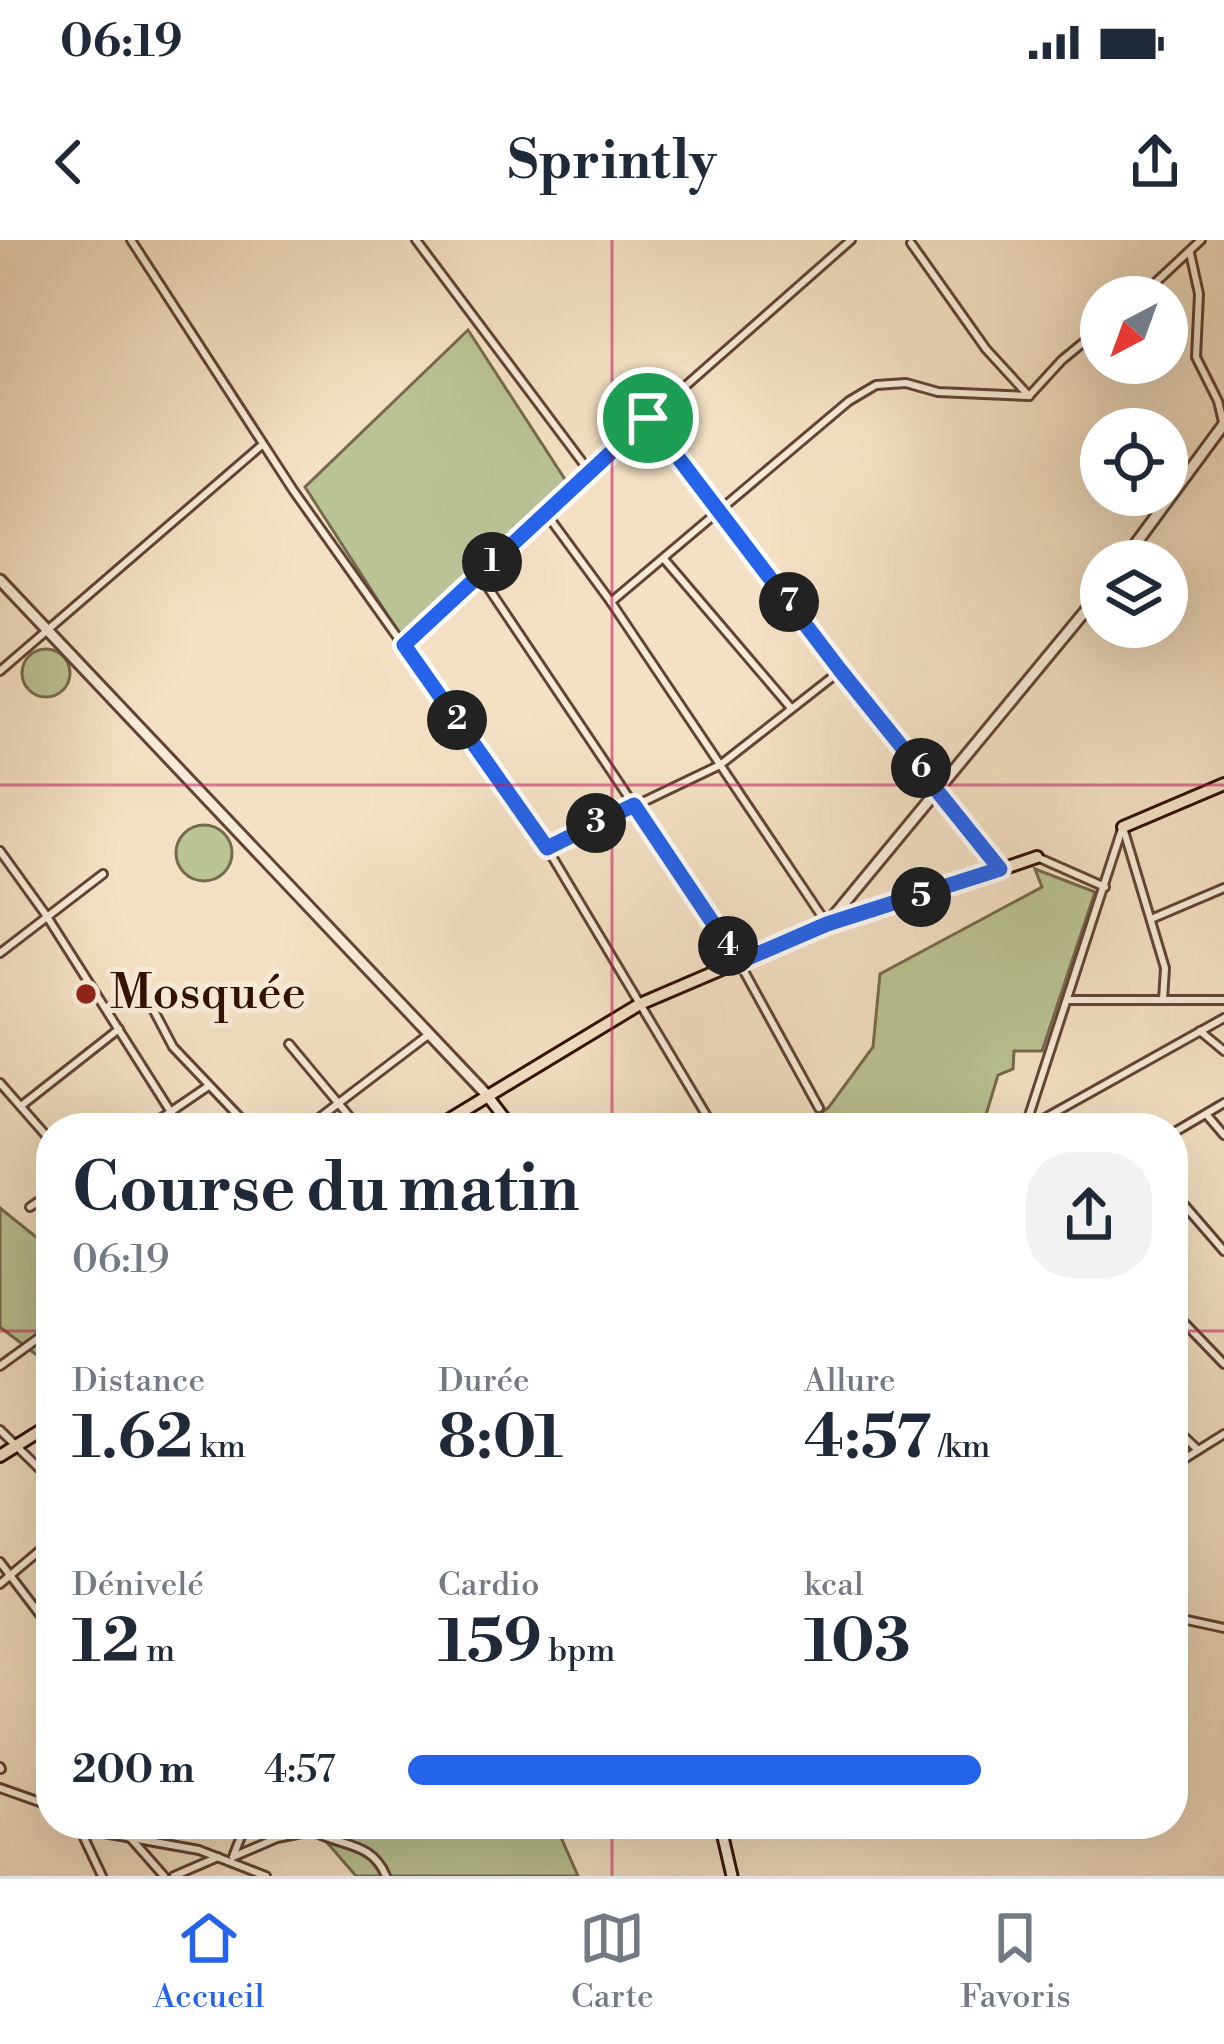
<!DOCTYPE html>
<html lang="fr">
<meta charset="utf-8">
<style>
body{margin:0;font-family:"Libre Bodoni",serif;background:#f2f2f3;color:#1f2937;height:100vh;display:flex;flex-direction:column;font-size:45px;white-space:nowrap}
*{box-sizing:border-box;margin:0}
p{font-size:39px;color:#747a83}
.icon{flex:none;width:66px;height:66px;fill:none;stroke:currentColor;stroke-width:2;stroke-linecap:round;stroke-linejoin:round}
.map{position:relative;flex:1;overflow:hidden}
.details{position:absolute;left:36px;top:873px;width:1152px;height:726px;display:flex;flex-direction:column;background:#fff;border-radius:48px;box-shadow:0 12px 48px #0002}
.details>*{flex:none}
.needle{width:78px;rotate:221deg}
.tools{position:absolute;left:1080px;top:36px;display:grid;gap:24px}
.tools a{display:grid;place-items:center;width:108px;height:108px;border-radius:50%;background:#fff;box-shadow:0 12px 48px #0002;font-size:60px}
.pin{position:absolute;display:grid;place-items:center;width:102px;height:102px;color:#fff;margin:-51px;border:6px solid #fff;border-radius:50%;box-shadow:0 3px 12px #0007}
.km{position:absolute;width:60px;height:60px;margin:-30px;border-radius:50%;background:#222;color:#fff;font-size:33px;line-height:60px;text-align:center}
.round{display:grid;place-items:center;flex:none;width:126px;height:126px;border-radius:48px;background:#f2f2f3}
.summary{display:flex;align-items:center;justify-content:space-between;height:204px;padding:0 36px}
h1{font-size:66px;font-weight:700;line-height:90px}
.stats{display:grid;grid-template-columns:repeat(3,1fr);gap:18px;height:204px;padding:12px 36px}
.stats div{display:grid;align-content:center}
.stats b{font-size:60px;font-weight:700}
.stats small{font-size:33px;font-weight:400}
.stats p{font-size:33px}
ul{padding:0 36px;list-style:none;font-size:39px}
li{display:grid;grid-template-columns:192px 144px 1fr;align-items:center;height:90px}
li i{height:30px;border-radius:15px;background:#2563eb}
.status{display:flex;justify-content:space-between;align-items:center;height:84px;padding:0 60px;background:#fff;direction:ltr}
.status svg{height:33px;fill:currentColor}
header{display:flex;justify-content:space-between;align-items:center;height:156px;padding:0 36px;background:#fff;font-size:54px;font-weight:700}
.dock{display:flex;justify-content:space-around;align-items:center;height:168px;border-top:3px solid #e0e1e3;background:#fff;font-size:33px;color:#747a83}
.dock a{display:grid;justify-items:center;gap:6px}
.dock .selected{color:#2563eb}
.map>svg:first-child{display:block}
</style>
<div class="status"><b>06:19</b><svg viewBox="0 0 49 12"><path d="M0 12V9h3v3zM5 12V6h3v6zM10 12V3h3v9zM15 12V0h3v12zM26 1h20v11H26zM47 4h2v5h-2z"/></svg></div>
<header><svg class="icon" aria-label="back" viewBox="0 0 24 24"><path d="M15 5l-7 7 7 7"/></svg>Sprintly<svg class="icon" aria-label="share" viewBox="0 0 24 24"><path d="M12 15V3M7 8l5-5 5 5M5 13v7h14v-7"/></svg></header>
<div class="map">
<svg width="1224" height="1636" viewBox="0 0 1224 1636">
<rect width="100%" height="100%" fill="#f4e1c5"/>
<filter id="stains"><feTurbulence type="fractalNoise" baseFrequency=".00167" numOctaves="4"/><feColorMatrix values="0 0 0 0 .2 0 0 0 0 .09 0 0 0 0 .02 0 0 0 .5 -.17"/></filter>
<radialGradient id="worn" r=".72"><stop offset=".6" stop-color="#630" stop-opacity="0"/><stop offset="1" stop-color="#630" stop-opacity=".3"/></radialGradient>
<g fill="#bac396" stroke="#766a4d" stroke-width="3">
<polygon points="468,90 568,244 401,396 305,247"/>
<circle cx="46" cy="433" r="24"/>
<circle cx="204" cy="613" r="28"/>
<polygon points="1035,629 1095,652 1042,811 1014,811 1013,829 998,835 982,888 803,888 829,867 873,807 880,734 1042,647"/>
<polygon points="0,968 51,1009 51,1126 0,1087"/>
<polygon points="311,1584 555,1584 578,1636 356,1636"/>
</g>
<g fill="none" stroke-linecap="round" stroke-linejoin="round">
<defs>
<g id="minor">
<polyline points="131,0 293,250 547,608 714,888"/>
<polyline points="416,0 589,231"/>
<polyline points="911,3 986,109 1029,156 1062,120 1101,88"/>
<polyline points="1190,13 1199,54 1196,117 1218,161 1223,182"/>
<polyline points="1140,57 1201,0"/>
<polyline points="648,178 840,430 1000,629"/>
<polyline points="545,272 611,362 827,684"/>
<polyline points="664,319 791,468"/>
<polyline points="479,334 739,722 819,868"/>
<polyline points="611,362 849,161 876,145 906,143 938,152 1029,156"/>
<polyline points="405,405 589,231 851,0"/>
<polyline points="0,431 262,205"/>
<polyline points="1124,591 1165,728 1163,760"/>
<polyline points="547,608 720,525 840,431"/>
<polyline points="0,611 46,675 181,888"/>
<polyline points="1037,617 1105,647"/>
<polyline points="1151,679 1224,648"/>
<polyline points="0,713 103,634"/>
<polyline points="1069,760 1224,760"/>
<polyline points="151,765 173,807 250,888"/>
<polyline points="1200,791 1224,811"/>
<polyline points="289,804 359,888"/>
<polyline points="0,843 51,901"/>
<polyline points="21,866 119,789"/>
<polyline points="1206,874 1224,895"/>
<polyline points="147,888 207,847"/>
<polyline points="306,888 428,795"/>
<polyline points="1025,888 1122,589"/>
<polyline points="1027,888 1224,778"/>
<polyline points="1173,893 1224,863"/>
<polyline points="1173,952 1224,1011"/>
<polyline points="30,967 51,953"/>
<polyline points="1173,981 1188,970"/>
<polyline points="1173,1071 1224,1124"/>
<polyline points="0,1126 51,1089"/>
<polyline points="1173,1186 1198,1210"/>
<polyline points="0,1190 51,1240"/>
<polyline points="1173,1226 1224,1194"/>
<polyline points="0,1322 51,1389"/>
<polyline points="0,1344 51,1301"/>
<polyline points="1173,1377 1224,1388"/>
<polyline points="0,1527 1,1529"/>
<polyline points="0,1548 51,1566"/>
<polyline points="80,1584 104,1593 199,1610 266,1636"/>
<polyline points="124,1584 127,1594 164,1636"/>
<path d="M302,1584C334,1609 370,1597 386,1636"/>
<polyline points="78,1585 102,1636"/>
<polyline points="234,1614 246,1584"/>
<polyline points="233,1617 277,1598 312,1591"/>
<polyline points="174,1636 218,1617"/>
</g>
<g id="tertiary">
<polyline points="1123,321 1224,184"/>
<polyline points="0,340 486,854"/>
<polyline points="827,684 1101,352"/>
</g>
<g id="secondary">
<polyline points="486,854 512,888"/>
<polyline points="720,1584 732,1636"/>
</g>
<g id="primary">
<polyline points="1123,587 1224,544"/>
<polyline points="435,888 640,764 827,684 903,663 1037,617"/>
<polyline points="0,1216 51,1184"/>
</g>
</defs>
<use href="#minor" stroke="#624434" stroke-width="12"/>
<use href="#tertiary" stroke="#624434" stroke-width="15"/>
<use href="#secondary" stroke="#311004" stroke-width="15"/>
<use href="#primary" stroke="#311004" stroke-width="16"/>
<use href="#minor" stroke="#f8ecd9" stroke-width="6"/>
<use href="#tertiary" stroke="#f8ecd9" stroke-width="9"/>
<use href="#secondary" stroke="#f8ecd9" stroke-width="9"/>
<use href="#primary" stroke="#f4e1c5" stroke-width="10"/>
</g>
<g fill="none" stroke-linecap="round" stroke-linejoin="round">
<defs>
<polygon id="route" points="648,178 840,430 1000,629 827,684 739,722 634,565 547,608 404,405"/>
</defs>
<use href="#route" stroke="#fff" stroke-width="24"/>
<use href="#route" stroke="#2563eb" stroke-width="15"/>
</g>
<path fill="none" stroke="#c2185b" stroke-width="3" stroke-opacity="0.55" d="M612,0V888M0,545H1224M0,1091H51M1173,1091H1224M612,1584V1636"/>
<circle fill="#8f2418" stroke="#f8ecd9" stroke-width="4.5" cx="86" cy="754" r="12"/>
<g text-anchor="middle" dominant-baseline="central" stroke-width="10" stroke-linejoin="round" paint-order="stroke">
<g font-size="48" fill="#311004" stroke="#f8ecd9" text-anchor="start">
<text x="110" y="754">Mosquée</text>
</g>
</g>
<rect width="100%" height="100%" filter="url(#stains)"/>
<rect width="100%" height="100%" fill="url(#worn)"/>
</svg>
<div class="tools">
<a><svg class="needle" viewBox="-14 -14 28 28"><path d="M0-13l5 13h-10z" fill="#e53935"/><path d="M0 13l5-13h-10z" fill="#747a83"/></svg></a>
<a><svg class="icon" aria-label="locate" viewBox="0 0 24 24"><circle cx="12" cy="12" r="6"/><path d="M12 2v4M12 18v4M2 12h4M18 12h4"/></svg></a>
<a><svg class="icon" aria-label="layers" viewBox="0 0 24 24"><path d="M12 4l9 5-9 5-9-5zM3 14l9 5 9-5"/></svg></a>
</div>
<div class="pin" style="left:648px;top:178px;background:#1e9e55"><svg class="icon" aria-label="arrive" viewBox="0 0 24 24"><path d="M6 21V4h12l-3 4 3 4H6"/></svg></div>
<b class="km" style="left:492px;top:322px">1</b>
<b class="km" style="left:457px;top:480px">2</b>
<b class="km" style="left:596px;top:583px">3</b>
<b class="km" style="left:728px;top:706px">4</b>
<b class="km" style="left:921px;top:657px">5</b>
<b class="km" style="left:921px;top:528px">6</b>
<b class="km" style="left:789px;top:362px">7</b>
<section class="details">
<div class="summary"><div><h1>Course du matin</h1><p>06:19</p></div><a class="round"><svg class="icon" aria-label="share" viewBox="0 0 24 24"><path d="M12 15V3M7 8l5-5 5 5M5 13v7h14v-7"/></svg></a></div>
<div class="stats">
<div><p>Distance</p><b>1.62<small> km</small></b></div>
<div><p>Durée</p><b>8:01</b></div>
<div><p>Allure</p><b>4:57<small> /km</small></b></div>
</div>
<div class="stats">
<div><p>Dénivelé</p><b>12<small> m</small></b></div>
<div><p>Cardio</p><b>159<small> bpm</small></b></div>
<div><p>kcal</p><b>103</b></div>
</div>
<ul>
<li><b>200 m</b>4:57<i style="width:77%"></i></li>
</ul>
</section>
</div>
<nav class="dock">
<a class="selected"><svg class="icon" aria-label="home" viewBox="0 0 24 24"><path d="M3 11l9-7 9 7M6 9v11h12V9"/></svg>Accueil</a>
<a><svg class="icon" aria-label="map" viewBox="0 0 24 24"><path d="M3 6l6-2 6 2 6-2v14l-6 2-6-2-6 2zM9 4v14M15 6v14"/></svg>Carte</a>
<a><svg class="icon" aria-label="saved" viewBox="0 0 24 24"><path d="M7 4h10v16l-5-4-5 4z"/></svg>Favoris</a>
</nav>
